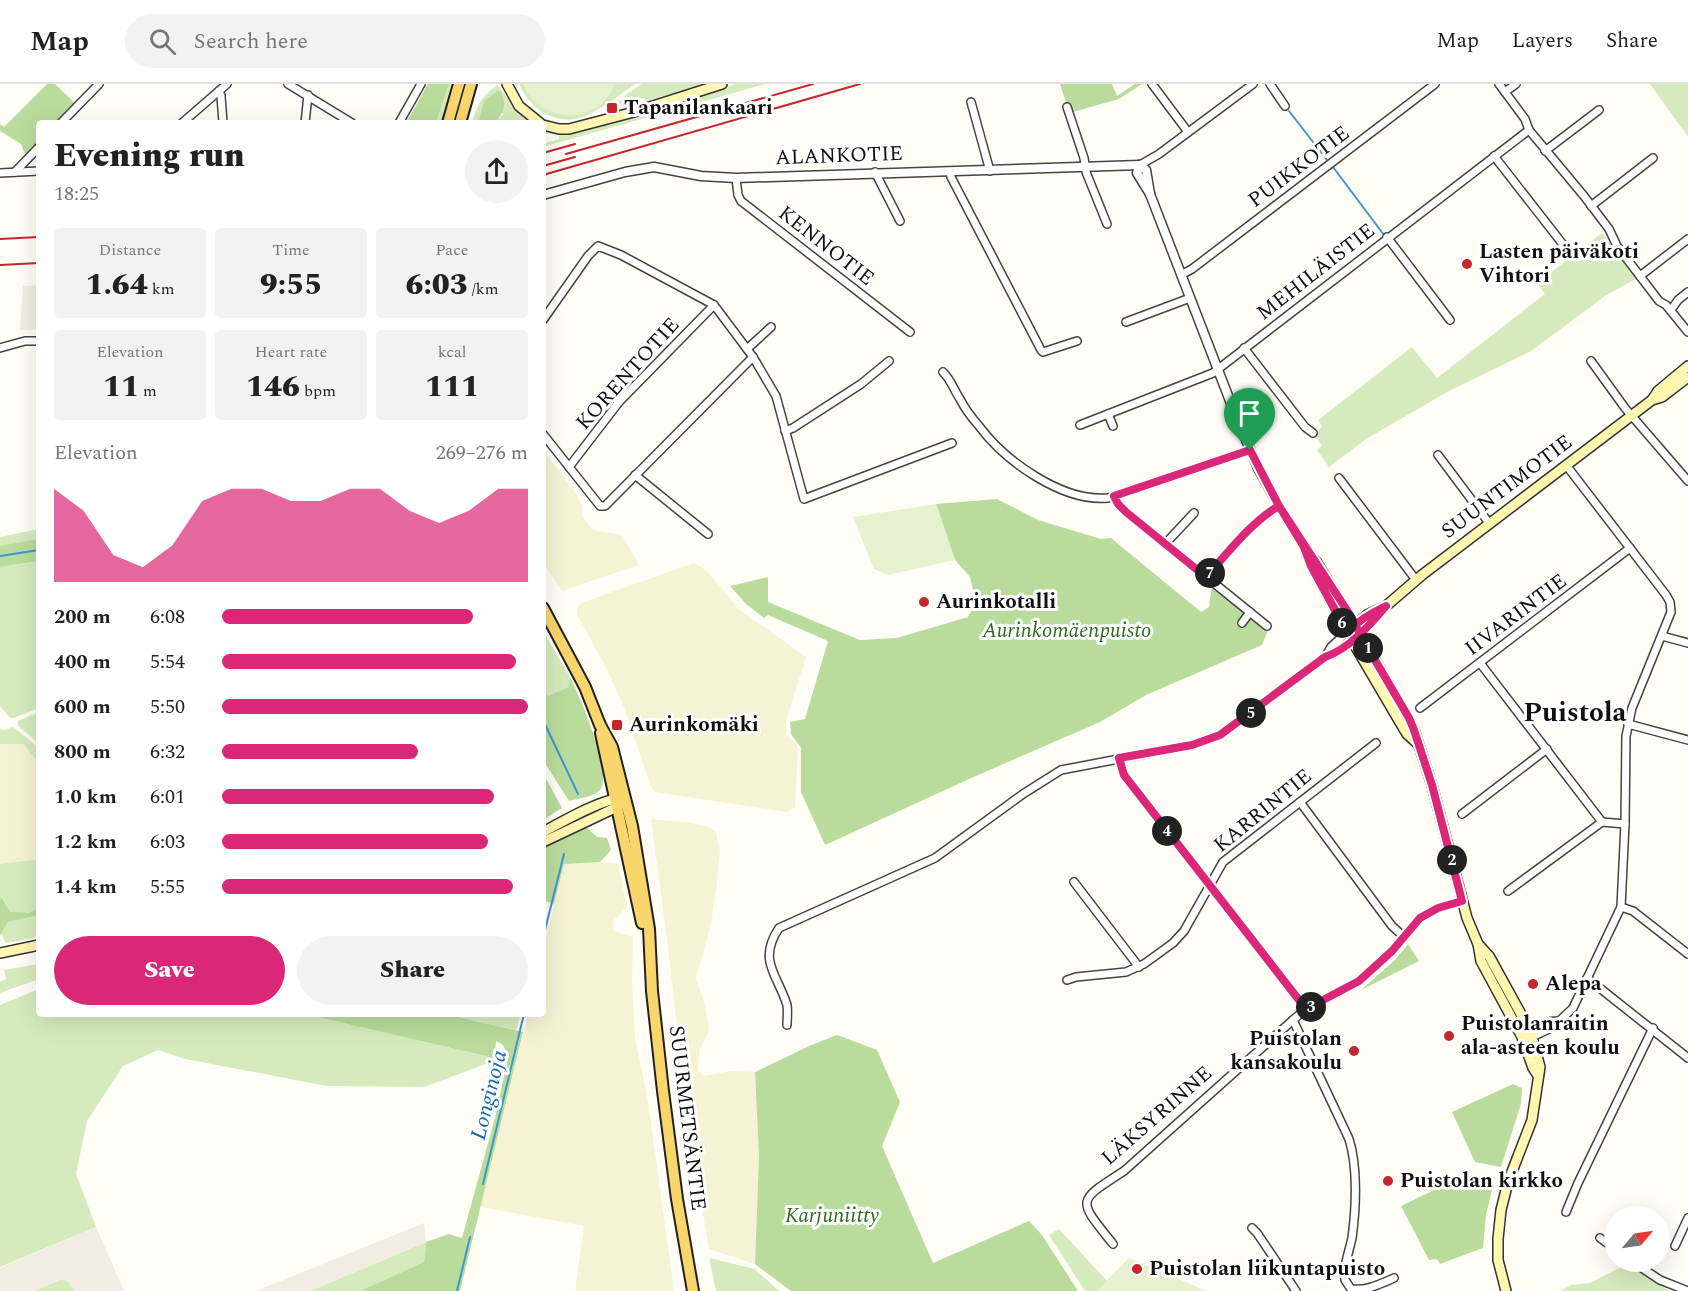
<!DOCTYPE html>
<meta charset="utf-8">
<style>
body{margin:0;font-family:Spectral,serif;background:#f2f2f2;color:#222;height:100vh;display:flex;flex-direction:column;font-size:22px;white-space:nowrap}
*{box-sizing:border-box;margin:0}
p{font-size:20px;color:#767676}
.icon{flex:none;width:33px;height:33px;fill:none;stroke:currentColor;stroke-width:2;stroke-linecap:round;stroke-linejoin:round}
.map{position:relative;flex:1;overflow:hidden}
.sheet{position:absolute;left:36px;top:36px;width:510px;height:897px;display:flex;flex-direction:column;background:#fff;border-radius:6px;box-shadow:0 6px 24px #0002}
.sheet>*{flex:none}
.needle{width:39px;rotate:61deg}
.fabs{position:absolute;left:1604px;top:1122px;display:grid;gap:12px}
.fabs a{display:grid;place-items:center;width:66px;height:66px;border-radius:50%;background:#fff;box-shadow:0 6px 24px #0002;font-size:30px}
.pin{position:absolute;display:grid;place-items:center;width:51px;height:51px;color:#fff;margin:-62px -26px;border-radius:50% 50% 50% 0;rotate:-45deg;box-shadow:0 0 6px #0007}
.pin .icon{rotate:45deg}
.km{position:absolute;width:30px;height:30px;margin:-15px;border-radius:50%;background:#222;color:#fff;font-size:16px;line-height:30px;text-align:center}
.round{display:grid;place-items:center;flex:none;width:63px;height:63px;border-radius:32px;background:#f2f2f2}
.head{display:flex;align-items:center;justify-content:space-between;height:102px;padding:0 18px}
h1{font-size:33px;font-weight:800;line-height:45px}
.metrics{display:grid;grid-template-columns:repeat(3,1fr);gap:9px;height:102px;padding:6px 18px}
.metrics div{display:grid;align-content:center;border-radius:6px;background:#f2f2f2;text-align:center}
.metrics b{font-size:30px;font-weight:800}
.metrics small{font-size:16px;font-weight:400}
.metrics p{font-size:16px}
.chart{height:168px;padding:12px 18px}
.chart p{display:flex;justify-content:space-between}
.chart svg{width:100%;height:108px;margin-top:6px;fill:#db2777;opacity:.7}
.primary-button{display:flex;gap:12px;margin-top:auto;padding:12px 18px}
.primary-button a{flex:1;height:69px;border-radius:36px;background:#db2777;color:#fff;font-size:24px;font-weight:800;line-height:69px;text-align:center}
.primary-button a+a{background:#f2f2f2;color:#222}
ul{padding:0 18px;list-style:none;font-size:20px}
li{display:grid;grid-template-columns:96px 72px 1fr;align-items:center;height:45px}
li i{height:15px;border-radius:8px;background:#db2777}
header{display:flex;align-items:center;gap:36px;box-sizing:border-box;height:84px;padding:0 30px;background:#fff;border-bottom:2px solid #e0e0e0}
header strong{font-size:28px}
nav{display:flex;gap:33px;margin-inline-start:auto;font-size:21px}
.search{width:420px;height:54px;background:#f2f2f2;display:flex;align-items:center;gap:15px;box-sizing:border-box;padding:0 21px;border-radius:33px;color:#767676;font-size:22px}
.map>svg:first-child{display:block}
</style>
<header>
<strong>Map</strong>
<div class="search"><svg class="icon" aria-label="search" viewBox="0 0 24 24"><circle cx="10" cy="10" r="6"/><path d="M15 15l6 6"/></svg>Search here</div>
<nav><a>Map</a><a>Layers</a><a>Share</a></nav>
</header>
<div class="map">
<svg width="1688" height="1207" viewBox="0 0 1688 1207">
<rect width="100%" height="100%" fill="#fffdf5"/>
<g fill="#f6f3d4">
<polygon points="543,366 577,411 582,423 582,432 593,446 622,451 639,481 562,507 543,478"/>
<polygon points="694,479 707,487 740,526 806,573 786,637 786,650 798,663 795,723 788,728 655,708 651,703 625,626 607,585 577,531 577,525 581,519"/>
<polygon points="0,660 23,660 39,679 39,775 0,780"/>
<polygon points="651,735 692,739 708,743 716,748 720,768 716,806 711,839 696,895 705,920 709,946 699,967 698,986 703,992 732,987 755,988 759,1073 755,1180 709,1165 690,1054 667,856"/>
<polygon points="600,778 618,780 627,823 614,836 613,845 618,849 633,853 632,895 635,954 648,1017 674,1207 575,1207 584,1142 480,1123 528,930 543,930 543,867 564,780"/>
</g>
<g fill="#d5ebbd">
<polygon points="449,0 456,0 442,39 436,39"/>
<path d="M519,0H635C620,11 604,23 588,31C559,44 531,27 519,0Z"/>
<polygon points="642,0 706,0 646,17 644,14 621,20 619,19 624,12"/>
<path d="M736,0H765L543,63V60L559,55V51L543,49V46C577,54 610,38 643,29L645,32L690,20L689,17L707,9Z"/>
<polygon points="1650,0 1688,0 1688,53 1686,50"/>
<path d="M498,1L516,27L529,39L506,37L495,39L504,29L479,34L478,39H472C477,21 482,11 498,1Z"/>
<polygon points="1602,149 1637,194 1605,212 1531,267 1447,308 1366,355 1329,383 1317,366 1322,362 1315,351 1322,342 1318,336 1412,263 1437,294 1545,210 1537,199"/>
<polygon points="39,445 39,476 0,482 0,453"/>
<polygon points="39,477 39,624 14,634 10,634 0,622 0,483"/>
<polygon points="543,547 570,593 568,603 548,612 543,606"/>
<polygon points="39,628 39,659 18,642 18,637"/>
<polygon points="13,643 39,664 39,679 23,660 0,660 0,645 4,646"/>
<polygon points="39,775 39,824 28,829 10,829 3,815 0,815 0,780"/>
<polygon points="39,831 39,853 6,859 1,850 8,838"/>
<polygon points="39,880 39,895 0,909 0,898 6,895 4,886"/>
<polygon points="39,905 39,930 304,930 486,972 494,977 424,1003 327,1002 185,975 158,966 123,982 87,1037 76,1090 96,1143 0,1183 0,921"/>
<polygon points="446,930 521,930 516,946"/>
<polygon points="1059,1145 1107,1197 1129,1174 1206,1207 1085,1207 1049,1151"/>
<polygon points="426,1158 424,1178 360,1207 310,1207"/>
<polygon points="709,1174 755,1185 779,1207 716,1207"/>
<polygon points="1627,1180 1669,1207 1561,1207 1571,1201 1590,1199"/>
<polygon points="62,1195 68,1197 75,1207 34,1207"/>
</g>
<g fill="#b9dc9c">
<polygon points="47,0 55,0 75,19 55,39 39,39 39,56 25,70 21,60 0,47 0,40 4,43"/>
<polygon points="428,0 449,0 436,39 406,39"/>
<polygon points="1060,0 1112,0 1117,12 1135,0 1142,0 1119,15 1073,28 1071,21 1066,18"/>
<path d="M497,7L501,8C507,21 504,28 495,39H478L484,17Z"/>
<polygon points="997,415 1038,436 1101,455 1111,454 1201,528 1209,523 1212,501 1241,526 1243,530 1238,538 1242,542 1250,535 1254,535 1268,546 1262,561 1146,611 1100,638 969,695 825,761 801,708 801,664 791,650 790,638 805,635 828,557 768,531 764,534 746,520 730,502 768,493 768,518 860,556 897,554 968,533 976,518 970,493 955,476 936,420"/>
<polygon points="39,455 39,477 0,483 0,462"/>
<path d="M570,593C580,613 609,681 602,702C599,713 579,714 569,717L543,676V606L548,612L568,603Z"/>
<polygon points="543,689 562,724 543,736"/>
<polygon points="584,741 597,753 607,754 611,766 600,778 564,780 554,820 543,816 543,762"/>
<polygon points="2,814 10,828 28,829 39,824 39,831 8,838 0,852 0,815"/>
<polygon points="1408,860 1419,877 1361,906 1395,876"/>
<polygon points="304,930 446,930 523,948 460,1207 360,1207 424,1178 426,1158 449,1150 462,1154 496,1030 508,973 503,961 496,957 494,977 486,972"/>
<polygon points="837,951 877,966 900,1018 882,1062 933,1179 1029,1137 1042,1151 1078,1207 791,1207 755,1180 759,1073 755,988 809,962"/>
<polygon points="1513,1000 1522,1004 1521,1020 1501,1083 1475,1078 1452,1028"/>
<polygon points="1457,1095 1493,1102 1486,1131 1483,1164 1440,1180 1437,1175 1429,1176 1401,1122"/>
</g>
<g fill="#e6f2cf">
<path d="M523,0H615C598,43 541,41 523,0Z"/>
<polygon points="936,420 955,476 888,491 874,485 853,433"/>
<polygon points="1129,1174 1206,1207 1097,1207"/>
</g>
<g fill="#f1ede2">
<polygon points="39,201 39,246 20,246 23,202"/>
<polygon points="424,1139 426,1158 310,1207 256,1207"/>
<polygon points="96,1143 124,1207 75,1207 68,1197 62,1195 34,1207 0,1207 0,1184"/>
</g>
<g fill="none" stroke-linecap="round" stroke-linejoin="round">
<g stroke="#3f96cf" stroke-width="2">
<polyline points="1289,27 1327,76"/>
<polyline points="1333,83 1384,151"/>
<polyline points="0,472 39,466"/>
<polyline points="543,636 578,710"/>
<polyline points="543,854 564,770"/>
<polyline points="483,1100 524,930"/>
<polyline points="457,1207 470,1153"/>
</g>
<defs>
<g id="minor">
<polyline points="288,0 352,39"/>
<polyline points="1152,0 1188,48"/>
<polyline points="1270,0 1285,22"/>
<polyline points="1499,0 1525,35 1529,46 1584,112 1609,145 1617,162 1659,217 1666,221 1688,248"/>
<polyline points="219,7 221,12 223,39"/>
<polyline points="1505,8 1516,0"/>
<polyline points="971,18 990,87"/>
<polyline points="1067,23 1084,74 1086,88 1107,140"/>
<polyline points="61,39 99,0"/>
<polyline points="182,39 227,0"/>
<polyline points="305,39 308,11"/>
<polyline points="399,39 421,0"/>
<polyline points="1545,67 1599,26"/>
<polyline points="1494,72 1572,172"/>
<polyline points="1140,81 1159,70 1253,0"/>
<polyline points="15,88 39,63"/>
<polyline points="875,88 900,137"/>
<polyline points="950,88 951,93 1041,266 1043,268 1077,257"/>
<polyline points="0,89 39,87"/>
<polyline points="736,94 738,111 741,117 910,248"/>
<polyline points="1591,122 1653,74"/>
<polyline points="1387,153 1450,236"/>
<polyline points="1181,191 1192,185 1435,0"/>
<polyline points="1640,192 1688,155"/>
<polyline points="1671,226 1678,216 1688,208"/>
<polyline points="543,236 588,172 598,162 621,171 714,221 753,273 776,312 804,415 952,359"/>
<polyline points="1126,238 1190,214"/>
<polyline points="0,264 25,257 39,257"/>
<polyline points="1244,264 1305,343 1313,349"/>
<polyline points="747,265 771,243"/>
<polyline points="1591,277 1625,324 1688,397"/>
<path d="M943,288C951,296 954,306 960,315C965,325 972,334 979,342C1005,377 1062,418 1108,414L1250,366"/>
<polyline points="1108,330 1113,342"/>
<polyline points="1080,341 1213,289 1529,46"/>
<polyline points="785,347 793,344 861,300 889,277"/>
<polyline points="543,350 600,422 605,422 753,273"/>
<polyline points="1438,371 1489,439"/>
<polyline points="569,383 619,318 714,221"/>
<polyline points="635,391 708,450"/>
<polyline points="1339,394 1416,496"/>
<polyline points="1114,412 1118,420 1126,428 1267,542"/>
<polyline points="1166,459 1194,429"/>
<path d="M1206,493C1227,470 1252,437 1279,422"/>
<polyline points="1242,539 1250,528"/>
<polyline points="1662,552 1688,559"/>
<polyline points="1325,573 1331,563 1347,548"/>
<polyline points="1480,579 1602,738 1625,740"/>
<polyline points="1420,624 1630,464"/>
<polyline points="1628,640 1688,656"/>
<polyline points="1119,674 1124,691 1306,925"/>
<polyline points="1300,718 1392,842 1403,852"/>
<polyline points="1462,730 1547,665"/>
<polyline points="1074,798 1139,883"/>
<polyline points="1508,807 1602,738"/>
<polyline points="1621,823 1633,827 1688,870"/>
<polyline points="1587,894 1688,974"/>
<polyline points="1067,896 1076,893 1126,888 1144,880 1173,859 1184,847 1223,778 1376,659"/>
<path d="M1293,936L1349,1055C1358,1083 1356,1125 1352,1154C1349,1168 1343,1183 1345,1196L1351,1205C1367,1207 1380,1200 1394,1194"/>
<path d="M787,941C787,935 788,927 787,921C778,891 757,877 779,844L935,774L1023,710L1061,686L1192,661L1220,651L1325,573L1336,569L1352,557"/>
<path d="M1525,949C1533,941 1547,937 1558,937"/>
<polyline points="1527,953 1532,953 1553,943 1573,924 1621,823 1625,740 1626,652 1632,624 1671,528 1670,518 1666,511 1566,381"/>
<polyline points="1566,1128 1578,1099 1653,944"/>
<polyline points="1252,1144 1257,1149 1296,1207"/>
<polyline points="1600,1154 1614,1164"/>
<path d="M1113,1160C1077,1115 1076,1118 1124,1087L1293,936L1306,925L1359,897L1392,867L1420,834L1438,824L1462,817"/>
<polyline points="1675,1162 1688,1134"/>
<polyline points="1633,1178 1660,1196 1688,1207"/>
</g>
<g id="tertiary">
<polyline points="1140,81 1137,89 1150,110 1237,335 1258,384 1279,422 1304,463 1317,478 1360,549 1352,557"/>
<polyline points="1140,81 1146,86 1150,110"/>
<polyline points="543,111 625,88 654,83 701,92 736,94 1140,81"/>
<polyline points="1306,469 1311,482 1347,548"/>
</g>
<g id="secondary">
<polyline points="507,0 519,22 540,39"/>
<polyline points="543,41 559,45 569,45 634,28 722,0"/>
<polyline points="1652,316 1658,307 1688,282"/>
<polyline points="1382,524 1367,531 1347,548 1401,640 1407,650 1417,659"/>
<path d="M543,748C558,740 605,713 620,715"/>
<polyline points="543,758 617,723 622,719"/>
<polyline points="1478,860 1489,872 1522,932 1532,953 1540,983 1532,1036 1508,1098 1501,1126 1498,1155 1498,1176 1506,1207"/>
<polyline points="0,869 39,861"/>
<polyline points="1537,990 1533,984 1522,953 1481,877 1478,860 1467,834 1432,701 1414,646 1360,549 1386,522 1422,491 1652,316 1662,313 1688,293"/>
</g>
<g id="primary">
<polyline points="448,39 459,0"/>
<polyline points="460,39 471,0"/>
<polyline points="543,524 585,603 600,641 612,663 632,742 649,845 652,907 663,1007 677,1115 693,1207"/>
<polyline points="601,649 642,839"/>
</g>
</defs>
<use href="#minor" stroke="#444" stroke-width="10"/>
<use href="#tertiary" stroke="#444" stroke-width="11"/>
<use href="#secondary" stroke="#333" stroke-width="12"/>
<use href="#primary" stroke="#222" stroke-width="14"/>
<use href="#minor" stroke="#fff" stroke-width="7"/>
<use href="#tertiary" stroke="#fff" stroke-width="8"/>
<use href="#secondary" stroke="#fff6b0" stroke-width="9"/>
<use href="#primary" stroke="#f9d66b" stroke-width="10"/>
<g stroke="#c4262e" stroke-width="2">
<polyline points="543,69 575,60"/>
<polyline points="566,70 813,0"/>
<polyline points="543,82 575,73"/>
<polyline points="543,91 860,0"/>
<polyline points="0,155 39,153"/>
<polyline points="0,181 39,179"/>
</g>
</g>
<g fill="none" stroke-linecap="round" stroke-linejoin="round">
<defs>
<path id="route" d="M1250,366L1279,422L1350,531C1355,540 1360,550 1365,559L1409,634L1414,646L1432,701L1462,817L1438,824L1420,834L1392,867L1359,897L1306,925L1124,691L1119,674L1192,661L1220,651L1325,573C1349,565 1370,541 1386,522C1371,529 1359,536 1347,548L1311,482L1304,463L1279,422C1252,437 1227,470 1206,493L1126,428L1118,420L1114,412L1250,366"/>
</defs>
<use href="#route" stroke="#fff" stroke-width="12"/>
<use href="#route" stroke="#db2777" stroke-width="8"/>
</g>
<g fill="#c4262e" stroke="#fff" stroke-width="2">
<rect x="606" y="18" width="12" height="12" rx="3"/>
<circle cx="1467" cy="180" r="6"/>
<circle cx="924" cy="518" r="6"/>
<rect x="611" y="635" width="12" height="12" rx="3"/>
<circle cx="1533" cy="900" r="6"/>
<circle cx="1449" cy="952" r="6"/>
<circle cx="1354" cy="967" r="6"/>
<circle cx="1388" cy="1097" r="6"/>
<circle cx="1137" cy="1185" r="6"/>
</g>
<g text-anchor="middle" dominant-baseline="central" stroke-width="6" stroke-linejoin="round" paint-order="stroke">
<g font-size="21" font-weight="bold" fill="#111" stroke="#fff" text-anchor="start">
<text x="624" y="24">Tapanilankaari</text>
<text x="1479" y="168">Lasten päiväkoti<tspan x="1479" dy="24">Vihtori</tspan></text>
<text x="936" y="518">Aurinkotalli</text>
<text x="629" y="641">Aurinkomäki</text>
<text x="1545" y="900">Alepa</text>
<text x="1461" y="940">Puistolanraitin<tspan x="1461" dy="24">ala-asteen koulu</tspan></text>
<text x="1342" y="955" text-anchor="end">Puistolan<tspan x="1342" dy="24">kansakoulu</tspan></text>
<text x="1400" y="1097">Puistolan kirkko</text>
<text x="1149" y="1185">Puistolan liikuntapuisto</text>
</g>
<g font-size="21" fill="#111" stroke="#fff">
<text transform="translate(839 72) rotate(-2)">ALANKOTIE</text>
<text transform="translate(1299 83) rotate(-37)">PUIKKOTIE</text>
<text transform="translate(826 162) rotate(38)">KENNOTIE</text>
<text transform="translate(1316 188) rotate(-38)">MEHILÄISTIE</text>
<text transform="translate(628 290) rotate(-48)">KORENTOTIE</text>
<text transform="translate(1507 403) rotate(-37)">SUUNTIMOTIE</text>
<text transform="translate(1516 531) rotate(-37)">IIVARINTIE</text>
<text transform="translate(1263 727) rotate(-39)">KARRINTIE</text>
<text transform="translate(1157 1032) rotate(-41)">LÄKSYRINNE</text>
<text transform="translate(687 1034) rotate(83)">SUURMETSÄNTIE</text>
</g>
<g font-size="21" font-style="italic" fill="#2f6b1f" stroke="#fff">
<text x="1067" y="547">Aurinkomäenpuisto</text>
<text x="832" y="1132">Karjuniitty</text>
</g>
<g font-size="22" font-style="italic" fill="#1768a6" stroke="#fff">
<text transform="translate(489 1011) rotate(-76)">Longinoja</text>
</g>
<g font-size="27" font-weight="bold" fill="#111" stroke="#fff">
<text x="1575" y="629">Puistola</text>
</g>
</g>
</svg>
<div class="fabs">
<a><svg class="needle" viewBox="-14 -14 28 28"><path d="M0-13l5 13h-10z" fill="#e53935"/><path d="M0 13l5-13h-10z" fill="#767676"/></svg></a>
</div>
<div class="pin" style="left:1250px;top:366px;background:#1e9e55"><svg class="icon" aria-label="arrive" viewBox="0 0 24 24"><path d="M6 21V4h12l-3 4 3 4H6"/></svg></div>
<b class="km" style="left:1368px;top:564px">1</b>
<b class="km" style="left:1452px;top:776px">2</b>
<b class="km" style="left:1311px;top:923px">3</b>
<b class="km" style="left:1167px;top:747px">4</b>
<b class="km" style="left:1251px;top:629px">5</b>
<b class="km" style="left:1342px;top:539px">6</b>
<b class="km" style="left:1210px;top:489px">7</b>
<section class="sheet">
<div class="head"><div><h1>Evening run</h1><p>18:25</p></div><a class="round"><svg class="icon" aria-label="share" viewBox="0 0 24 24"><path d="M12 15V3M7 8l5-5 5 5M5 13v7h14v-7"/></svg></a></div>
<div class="metrics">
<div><p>Distance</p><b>1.64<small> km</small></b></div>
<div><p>Time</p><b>9:55</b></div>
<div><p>Pace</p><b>6:03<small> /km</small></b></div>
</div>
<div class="metrics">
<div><p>Elevation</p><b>11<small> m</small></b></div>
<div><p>Heart rate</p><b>146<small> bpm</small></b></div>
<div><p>kcal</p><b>111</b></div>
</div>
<div class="chart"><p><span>Elevation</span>269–276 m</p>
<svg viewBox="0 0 160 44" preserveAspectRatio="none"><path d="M0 44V6L10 15L20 33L30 38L40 29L50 11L60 6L70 6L80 11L90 11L100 6L110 6L120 15L130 20L140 15L150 6L160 6V44z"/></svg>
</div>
<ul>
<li><b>200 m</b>6:08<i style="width:82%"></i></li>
<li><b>400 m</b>5:54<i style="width:96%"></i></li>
<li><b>600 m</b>5:50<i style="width:100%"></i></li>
<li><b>800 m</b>6:32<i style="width:64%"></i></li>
<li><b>1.0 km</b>6:01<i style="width:89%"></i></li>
<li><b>1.2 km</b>6:03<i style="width:87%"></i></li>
<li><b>1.4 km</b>5:55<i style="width:95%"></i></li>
</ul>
<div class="primary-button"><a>Save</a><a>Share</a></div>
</section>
</div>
